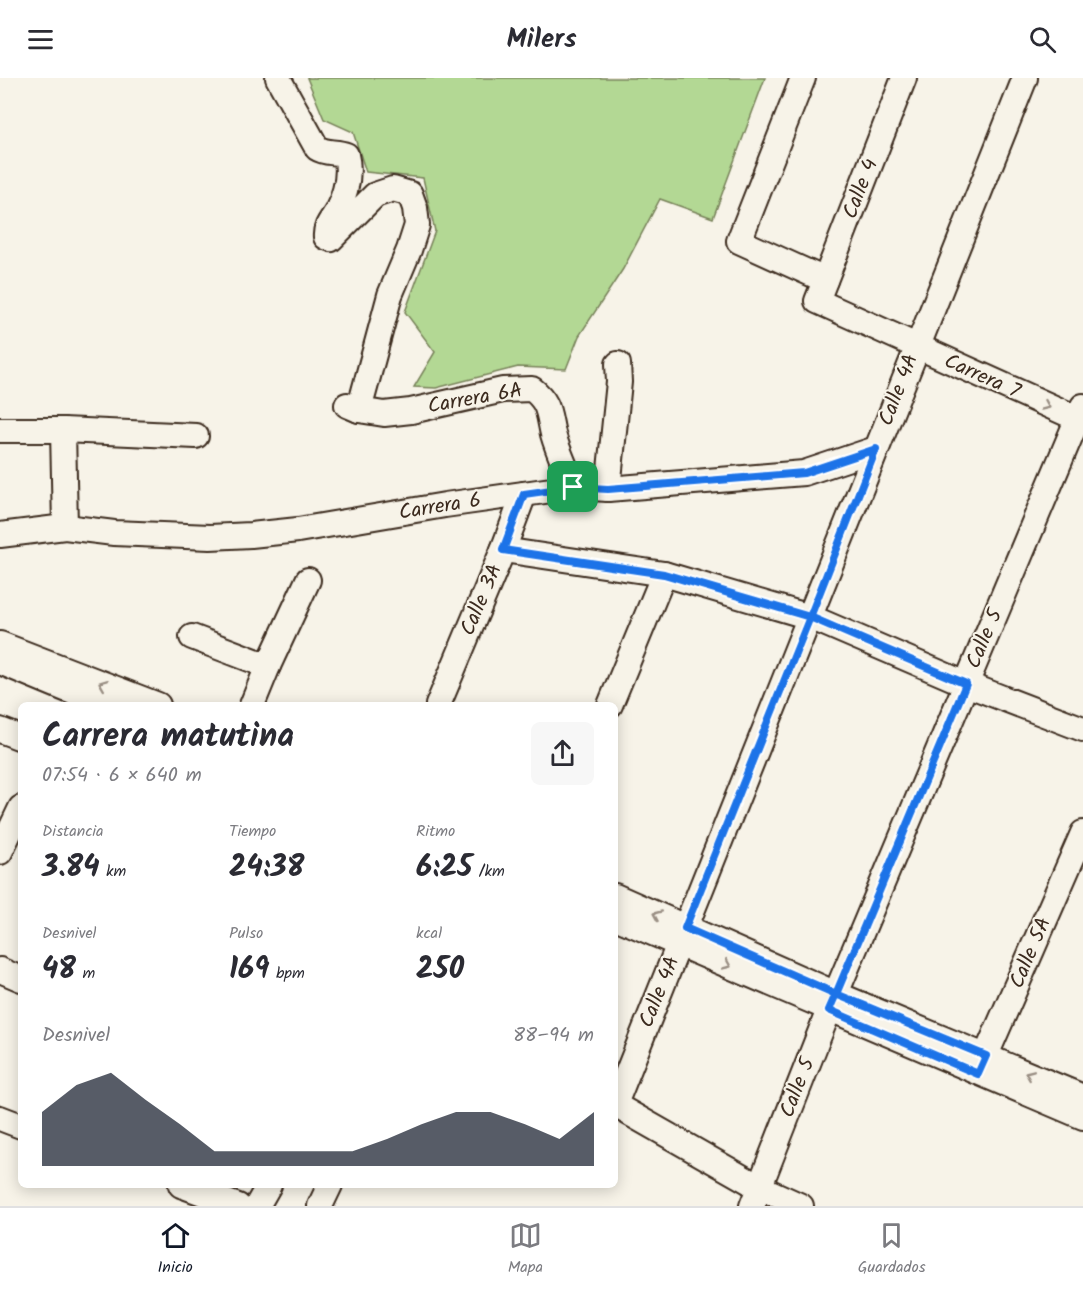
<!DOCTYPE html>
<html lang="es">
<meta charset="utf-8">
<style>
body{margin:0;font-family:Kalam,sans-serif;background:#f7f7f7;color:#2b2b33;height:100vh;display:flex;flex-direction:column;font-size:22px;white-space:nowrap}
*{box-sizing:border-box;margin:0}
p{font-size:20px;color:#7c7c81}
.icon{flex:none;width:33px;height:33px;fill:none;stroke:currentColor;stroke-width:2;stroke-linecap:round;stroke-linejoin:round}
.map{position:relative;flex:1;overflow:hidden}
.details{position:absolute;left:18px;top:624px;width:600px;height:486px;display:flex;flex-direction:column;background:#fff;border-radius:9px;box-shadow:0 3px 15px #0003}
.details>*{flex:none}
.pin{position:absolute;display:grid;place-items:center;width:51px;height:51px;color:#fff;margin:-26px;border-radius:12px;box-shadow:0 3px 9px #0006}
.round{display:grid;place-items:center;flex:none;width:63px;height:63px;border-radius:9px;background:#f7f7f7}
.summary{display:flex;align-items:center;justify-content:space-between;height:102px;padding:0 24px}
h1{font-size:33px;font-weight:700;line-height:45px}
.metrics{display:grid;grid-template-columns:repeat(3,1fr);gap:9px;height:102px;padding:6px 24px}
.metrics div{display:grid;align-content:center}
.metrics b{font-size:30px;font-weight:700}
.metrics small{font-size:16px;font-weight:400}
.metrics p{font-size:16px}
.chart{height:168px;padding:12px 24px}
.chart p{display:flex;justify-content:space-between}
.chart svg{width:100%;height:108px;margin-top:6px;fill:#111827;opacity:.7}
header{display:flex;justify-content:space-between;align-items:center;height:78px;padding:0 24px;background:#fff;font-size:27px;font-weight:700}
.tab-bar{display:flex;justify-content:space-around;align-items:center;height:84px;border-top:2px solid #e1e1e2;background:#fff;font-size:16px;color:#7c7c81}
.tab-bar a{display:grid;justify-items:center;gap:3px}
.tab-bar .active{color:#111827}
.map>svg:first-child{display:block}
</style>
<header><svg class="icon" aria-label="menu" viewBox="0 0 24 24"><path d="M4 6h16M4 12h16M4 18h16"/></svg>Milers<svg class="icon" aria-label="search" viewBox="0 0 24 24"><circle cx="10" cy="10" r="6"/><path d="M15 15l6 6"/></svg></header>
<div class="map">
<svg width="1083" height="1128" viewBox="0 0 1083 1128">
<rect width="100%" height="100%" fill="#f7f3e8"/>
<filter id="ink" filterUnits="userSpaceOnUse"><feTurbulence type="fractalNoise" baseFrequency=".0167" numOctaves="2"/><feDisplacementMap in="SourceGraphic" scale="12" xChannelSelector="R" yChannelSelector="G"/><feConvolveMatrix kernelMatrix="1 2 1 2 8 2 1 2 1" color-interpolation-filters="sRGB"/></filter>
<g filter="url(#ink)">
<polygon fill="#b3d894" stroke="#778159" stroke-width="1.5" points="307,0 765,0 713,140 660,121 623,191 579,258 566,291 518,289 436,310 414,309 435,274 405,234 435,153 423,100 366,94 353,54 324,41"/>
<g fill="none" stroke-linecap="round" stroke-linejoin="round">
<defs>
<g id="minor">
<path d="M278,0L317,70C326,76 336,73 346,77C351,97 346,115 337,133C332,142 325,148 326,159L331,161L375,117L393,111L410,116L415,130L417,147L409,172L390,217L359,332"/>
<polyline points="803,0 739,163 825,202"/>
<polyline points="904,0 817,223 1083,343"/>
<path d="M347,327L359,332L384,336L411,333L503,312L532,311C550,325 548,335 553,356C558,374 567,392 573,409"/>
<polyline points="0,352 63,352 196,358"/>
<polyline points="63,352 65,449"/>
<polyline points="608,411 619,304 618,286"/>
<polyline points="0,457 65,449 114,455 210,459 251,457 298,452 445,427 573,409 608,411 804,395 876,371"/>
<polyline points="503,472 664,496 810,539 966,606 1083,651"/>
<polyline points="192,559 268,588"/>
<polyline points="0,566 158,627"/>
<polyline points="0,584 104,627"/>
<polyline points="252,627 268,588 308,502"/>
<polyline points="438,627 503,472 524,416"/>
<polyline points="610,627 664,496"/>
<polyline points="0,652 21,660"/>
<polyline points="0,774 21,730"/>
<polyline points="615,818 836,916 1083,1019"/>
<polyline points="615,839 1083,1039"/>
<polyline points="0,892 21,901"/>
<polyline points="980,991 1083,755"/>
<polyline points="615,1026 1025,0"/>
<polyline points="615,1027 759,1109 801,1128"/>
<polyline points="0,1040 21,1048"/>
<polyline points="181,1107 238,1128"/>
<polyline points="257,1128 269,1107"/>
<polyline points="320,1128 330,1107"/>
<polyline points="752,1128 829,932 1083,328"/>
</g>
</defs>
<use href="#minor" stroke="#3b2a1e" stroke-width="28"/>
<use href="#minor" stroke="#f7f3e8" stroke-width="24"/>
</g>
<defs><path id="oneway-chevron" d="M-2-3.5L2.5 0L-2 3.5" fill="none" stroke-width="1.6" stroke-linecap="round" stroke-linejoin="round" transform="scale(1.5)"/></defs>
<g stroke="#998e83">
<use href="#oneway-chevron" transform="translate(1046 328) rotate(24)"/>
<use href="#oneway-chevron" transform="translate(103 606) rotate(-158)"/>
<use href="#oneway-chevron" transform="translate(657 837) rotate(-156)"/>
<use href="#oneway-chevron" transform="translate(727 887) rotate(23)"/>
<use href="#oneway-chevron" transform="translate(1029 996) rotate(-157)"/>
</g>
</g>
<g fill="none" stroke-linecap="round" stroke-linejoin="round" filter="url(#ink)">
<defs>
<polyline id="route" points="573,409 524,416 503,472 664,496 810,539 685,850 836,916 829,932 978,996 986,978 836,916 966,606 810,539 876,371 804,395 608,411 573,409"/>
</defs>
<use href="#route" stroke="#fff" stroke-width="12"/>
<use href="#route" stroke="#1a73e8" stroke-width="8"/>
</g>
<g text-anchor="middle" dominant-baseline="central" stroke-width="4.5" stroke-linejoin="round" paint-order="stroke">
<g font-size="21" fill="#3b2a1e" stroke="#f7f3e8">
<text transform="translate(861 111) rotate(-69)">Calle 4</text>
<text transform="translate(982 299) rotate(24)">Carrera 7</text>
<text transform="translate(899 312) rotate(-69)">Calle 4A</text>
<text transform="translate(475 321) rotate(-10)">Carrera 6A</text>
<text transform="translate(440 429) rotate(-9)">Carrera 6</text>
<text transform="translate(482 522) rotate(-67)">Calle 3A</text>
<text transform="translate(985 561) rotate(-67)">Calle 5</text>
<text transform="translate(1031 875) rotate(-67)">Calle 5A</text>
<text transform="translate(660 914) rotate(-68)">Calle 4A</text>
<text transform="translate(798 1010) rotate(-69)">Calle 5</text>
</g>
</g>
</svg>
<div class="pin" style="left:573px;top:409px;background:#1e9e55"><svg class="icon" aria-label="arrive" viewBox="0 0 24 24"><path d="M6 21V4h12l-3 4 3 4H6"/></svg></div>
<section class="details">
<div class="summary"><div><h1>Carrera matutina</h1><p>07:54 · 6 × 640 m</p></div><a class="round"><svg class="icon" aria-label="share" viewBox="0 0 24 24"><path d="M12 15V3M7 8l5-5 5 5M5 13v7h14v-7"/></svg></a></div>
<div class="metrics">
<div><p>Distancia</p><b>3.84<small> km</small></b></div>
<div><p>Tiempo</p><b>24:38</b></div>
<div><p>Ritmo</p><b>6:25<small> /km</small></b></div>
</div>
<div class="metrics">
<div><p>Desnivel</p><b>48<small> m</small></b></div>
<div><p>Pulso</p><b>169<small> bpm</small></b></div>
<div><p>kcal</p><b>250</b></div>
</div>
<div class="chart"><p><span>Desnivel</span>88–94 m</p>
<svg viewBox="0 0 160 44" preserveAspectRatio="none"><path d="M0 44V22L10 11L20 6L30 17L40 27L50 38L60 38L70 38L80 38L90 38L100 33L110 27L120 22L130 22L140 27L150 33L160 22V44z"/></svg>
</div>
</section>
</div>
<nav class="tab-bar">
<a class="active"><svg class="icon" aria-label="home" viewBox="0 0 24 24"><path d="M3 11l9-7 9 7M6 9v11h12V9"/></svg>Inicio</a>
<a><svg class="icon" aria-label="map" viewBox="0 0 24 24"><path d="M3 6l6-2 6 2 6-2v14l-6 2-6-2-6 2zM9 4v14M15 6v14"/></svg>Mapa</a>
<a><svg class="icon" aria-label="saved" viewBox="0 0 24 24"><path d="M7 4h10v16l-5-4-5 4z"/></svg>Guardados</a>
</nav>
